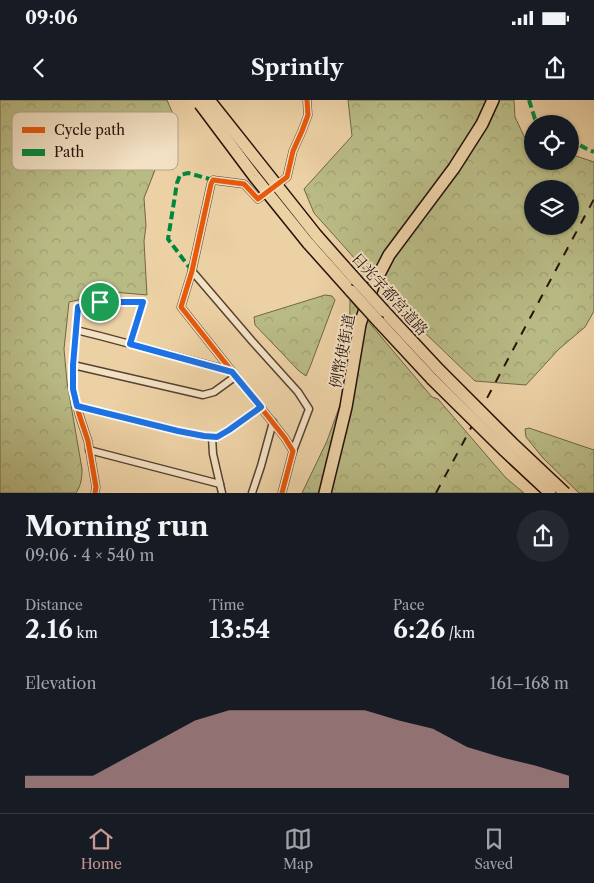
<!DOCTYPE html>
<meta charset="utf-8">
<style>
body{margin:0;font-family:"Libre Caslon Text","Noto Serif JP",serif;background:#242831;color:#f1f3f6;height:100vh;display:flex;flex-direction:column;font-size:19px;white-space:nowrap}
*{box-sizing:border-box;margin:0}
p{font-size:16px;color:#9ea1a6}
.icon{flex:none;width:28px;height:28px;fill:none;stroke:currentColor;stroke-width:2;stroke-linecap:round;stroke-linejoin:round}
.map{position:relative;height:393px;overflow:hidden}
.details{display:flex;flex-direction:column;background:#171b24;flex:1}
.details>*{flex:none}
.tools{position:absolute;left:524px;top:15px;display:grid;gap:10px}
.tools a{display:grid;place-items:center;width:55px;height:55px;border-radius:50%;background:#171b24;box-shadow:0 1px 4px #0004;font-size:25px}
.pin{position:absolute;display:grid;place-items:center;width:42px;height:42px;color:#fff;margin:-21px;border:2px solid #fff;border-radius:50%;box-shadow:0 1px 5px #0007}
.round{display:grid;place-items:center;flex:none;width:52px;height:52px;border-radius:26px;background:#242831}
.headline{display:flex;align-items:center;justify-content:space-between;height:85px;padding:0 25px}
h1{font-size:28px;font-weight:700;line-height:38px}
.stats{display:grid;grid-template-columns:repeat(3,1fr);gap:8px;height:85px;padding:5px 25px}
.stats div{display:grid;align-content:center}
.stats b{font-size:25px;font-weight:700}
.stats small{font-size:14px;font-weight:400}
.stats p{font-size:14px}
.chart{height:140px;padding:10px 25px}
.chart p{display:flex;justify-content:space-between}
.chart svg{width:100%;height:90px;margin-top:5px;fill:#c59692;opacity:.7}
.status{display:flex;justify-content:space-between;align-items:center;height:35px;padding:0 25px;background:#171b24;direction:ltr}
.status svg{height:14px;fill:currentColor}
header{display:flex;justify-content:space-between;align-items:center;height:65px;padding:0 25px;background:#171b24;font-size:22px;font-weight:700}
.tab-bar{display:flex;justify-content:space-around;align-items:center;height:70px;border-top:1px solid #363941;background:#171b24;font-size:14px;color:#9ea1a6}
.tab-bar a{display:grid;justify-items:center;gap:2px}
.tab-bar .selected{color:#c59692}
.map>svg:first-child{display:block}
</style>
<div class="status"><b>09:06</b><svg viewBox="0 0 49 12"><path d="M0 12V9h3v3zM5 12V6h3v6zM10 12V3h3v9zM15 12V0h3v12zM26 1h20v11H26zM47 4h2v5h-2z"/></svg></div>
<header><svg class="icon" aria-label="back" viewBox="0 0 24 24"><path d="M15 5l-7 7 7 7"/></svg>Sprintly<svg class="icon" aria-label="share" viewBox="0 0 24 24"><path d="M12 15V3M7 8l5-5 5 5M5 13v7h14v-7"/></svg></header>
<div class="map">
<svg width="594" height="393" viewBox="0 0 594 393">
<defs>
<pattern id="forest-crowns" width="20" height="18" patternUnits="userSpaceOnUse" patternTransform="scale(1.25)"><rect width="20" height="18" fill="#b9bb85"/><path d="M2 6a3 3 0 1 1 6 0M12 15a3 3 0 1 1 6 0" fill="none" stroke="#9fa072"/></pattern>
</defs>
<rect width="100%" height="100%" fill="#ecd1a5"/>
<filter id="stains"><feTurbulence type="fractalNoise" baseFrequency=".004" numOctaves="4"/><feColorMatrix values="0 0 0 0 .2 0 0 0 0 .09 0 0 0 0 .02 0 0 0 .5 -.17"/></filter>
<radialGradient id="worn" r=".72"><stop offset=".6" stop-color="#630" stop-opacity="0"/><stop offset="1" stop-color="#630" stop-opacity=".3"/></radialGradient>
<g fill="url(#forest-crowns)" stroke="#6f6648" fill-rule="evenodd">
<path d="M0,0H167L175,19L144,98L146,126L144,141L147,195L113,192L69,202L64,249L67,282L82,369C82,379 81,385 76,393H0Z"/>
<path d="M348,0H514L515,17L531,51L532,52V61H570V54L594,62V211L585,227L559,249L526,285L475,281L399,208L314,113L304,89L352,36ZM532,89H570V126H532Z"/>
<polygon points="325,195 332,196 335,200 310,267 306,276 299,271 255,225 254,217"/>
<polygon points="350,200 432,297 438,299 506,378 524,393 302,393 327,341 344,294 349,293"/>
<polygon points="529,328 594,350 594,393 579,393 543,358 526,337 525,329"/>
</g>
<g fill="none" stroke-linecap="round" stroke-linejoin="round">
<defs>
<g id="minor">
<polyline points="192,171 252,241 298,292 309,309 293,351"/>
<polyline points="76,230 100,236 232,271"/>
<polyline points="73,265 203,295 214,292 236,276"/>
<polyline points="77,306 178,331 204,336 217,337 229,330 261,307"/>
<polyline points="212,337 213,354 222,393"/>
<polyline points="89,350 220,384"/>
<polyline points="95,393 96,387 88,341 79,314 73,289 73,265 78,207 100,202 143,202 130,244"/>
<polyline points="252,393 261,366 273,322"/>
<polyline points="282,393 293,351 285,338 181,207 192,171 211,84 213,80 244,84 258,99 287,77 293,51 302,31 308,15 307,0"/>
</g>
<polyline id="trunk" points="325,393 346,307 360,224 373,186 389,155 454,68 482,24 493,0"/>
<g id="motorway">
<polyline points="317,136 356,180"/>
<polyline points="308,143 351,191"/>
<polyline points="384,211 439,270"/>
<polyline points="379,222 432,279"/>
</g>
</defs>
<use href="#minor" stroke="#574131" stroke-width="9"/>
<use href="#trunk" stroke="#25110a" stroke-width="14"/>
<use href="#motorway" stroke="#25110a" stroke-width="14"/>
<use href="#minor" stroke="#f3e1c4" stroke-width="6"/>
<use href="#trunk" stroke="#ecd1a5" stroke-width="11"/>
<use href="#motorway" stroke="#ecd1a5" stroke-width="11"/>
<polyline stroke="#25110a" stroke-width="2" stroke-dasharray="9 9" stroke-linecap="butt" points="436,393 594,99"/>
<defs>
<g id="motorway-bridge">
<polyline points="209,0 317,136"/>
<polyline points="200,4 254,76 308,143"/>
<polyline points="356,180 384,211"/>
<polyline points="351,191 379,222"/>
<polyline points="439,270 512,343 565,393"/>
<polyline points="432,279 505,351 550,393"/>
</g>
</defs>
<use href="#motorway-bridge" stroke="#25110a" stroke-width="14" stroke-linecap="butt"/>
<use href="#motorway-bridge" stroke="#ecd1a5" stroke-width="11"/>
<g stroke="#00873e" stroke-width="4" stroke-dasharray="8 4" stroke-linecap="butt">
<polyline points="529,0 535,19 544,24"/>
<polyline points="570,39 585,48 594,52"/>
<polyline points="192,171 168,139 177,83 180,75 188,73 213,80"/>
</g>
<defs>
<g id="cycleway">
<polyline points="95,393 96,387 88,341 79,314 73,289 73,265 78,207 100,202 143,202 130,244"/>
<polyline points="282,393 293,351 285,338 181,207 192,171 211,84 213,80 244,84 258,99 287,77 293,51 302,31 308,15 307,0"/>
</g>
</defs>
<use href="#cycleway" stroke="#f3e1c4" stroke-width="8"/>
<use href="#cycleway" stroke="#e8590c" stroke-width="5"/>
</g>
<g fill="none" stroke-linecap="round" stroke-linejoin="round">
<defs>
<polygon id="route" points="100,202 143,202 130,244 232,272 261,307 229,330 217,337 204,336 178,331 77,306 73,289 73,265 78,207"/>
</defs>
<use href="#route" stroke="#fff" stroke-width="10"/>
<use href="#route" stroke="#1a73e8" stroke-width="6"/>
</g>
<g text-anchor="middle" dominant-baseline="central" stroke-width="4" stroke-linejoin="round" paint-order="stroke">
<g font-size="15" fill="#25110a" stroke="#f3e1c4">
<text transform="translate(390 194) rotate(48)">日光宇都宮道路</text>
<text transform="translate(342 251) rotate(-79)">例幣使街道</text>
</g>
</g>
<rect x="12" y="12" width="166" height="58" rx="8" fill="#f3e1c4" stroke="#b5a38c" stroke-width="1"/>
<rect x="22" y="27" width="23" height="6" fill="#e8590c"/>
<rect x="22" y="49" width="23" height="7" fill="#00873e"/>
<g font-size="14" fill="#25110a">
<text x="54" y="35">Cycle path</text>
<text x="54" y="57">Path</text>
</g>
<rect width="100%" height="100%" filter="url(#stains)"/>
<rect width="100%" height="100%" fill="url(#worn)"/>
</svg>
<div class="tools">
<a><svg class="icon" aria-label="locate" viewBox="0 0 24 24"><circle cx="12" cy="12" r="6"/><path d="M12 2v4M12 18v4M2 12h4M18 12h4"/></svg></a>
<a><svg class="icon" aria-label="layers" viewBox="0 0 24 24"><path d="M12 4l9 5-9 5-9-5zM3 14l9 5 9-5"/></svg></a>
</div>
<div class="pin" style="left:100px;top:202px;background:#1e9e55"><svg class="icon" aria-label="arrive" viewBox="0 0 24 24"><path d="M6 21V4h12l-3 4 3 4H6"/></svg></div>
</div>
<section class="details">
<div class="headline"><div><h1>Morning run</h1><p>09:06 · 4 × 540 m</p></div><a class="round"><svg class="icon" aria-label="share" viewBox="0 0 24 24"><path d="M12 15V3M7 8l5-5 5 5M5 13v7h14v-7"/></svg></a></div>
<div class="stats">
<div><p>Distance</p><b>2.16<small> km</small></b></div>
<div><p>Time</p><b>13:54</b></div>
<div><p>Pace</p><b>6:26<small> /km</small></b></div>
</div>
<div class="chart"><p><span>Elevation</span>161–168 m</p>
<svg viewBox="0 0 160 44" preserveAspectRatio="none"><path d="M0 44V38L10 38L20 38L30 29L40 20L50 11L60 6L70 6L80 6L90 6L100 6L110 11L120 15L130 24L140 29L150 33L160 38V44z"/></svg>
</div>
</section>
<nav class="tab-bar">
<a class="selected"><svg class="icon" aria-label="home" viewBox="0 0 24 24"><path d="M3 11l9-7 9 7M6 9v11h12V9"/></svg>Home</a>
<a><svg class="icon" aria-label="map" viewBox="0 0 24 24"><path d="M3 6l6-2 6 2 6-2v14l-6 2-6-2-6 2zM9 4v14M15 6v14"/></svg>Map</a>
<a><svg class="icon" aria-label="saved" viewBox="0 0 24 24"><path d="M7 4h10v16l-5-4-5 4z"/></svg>Saved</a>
</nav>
